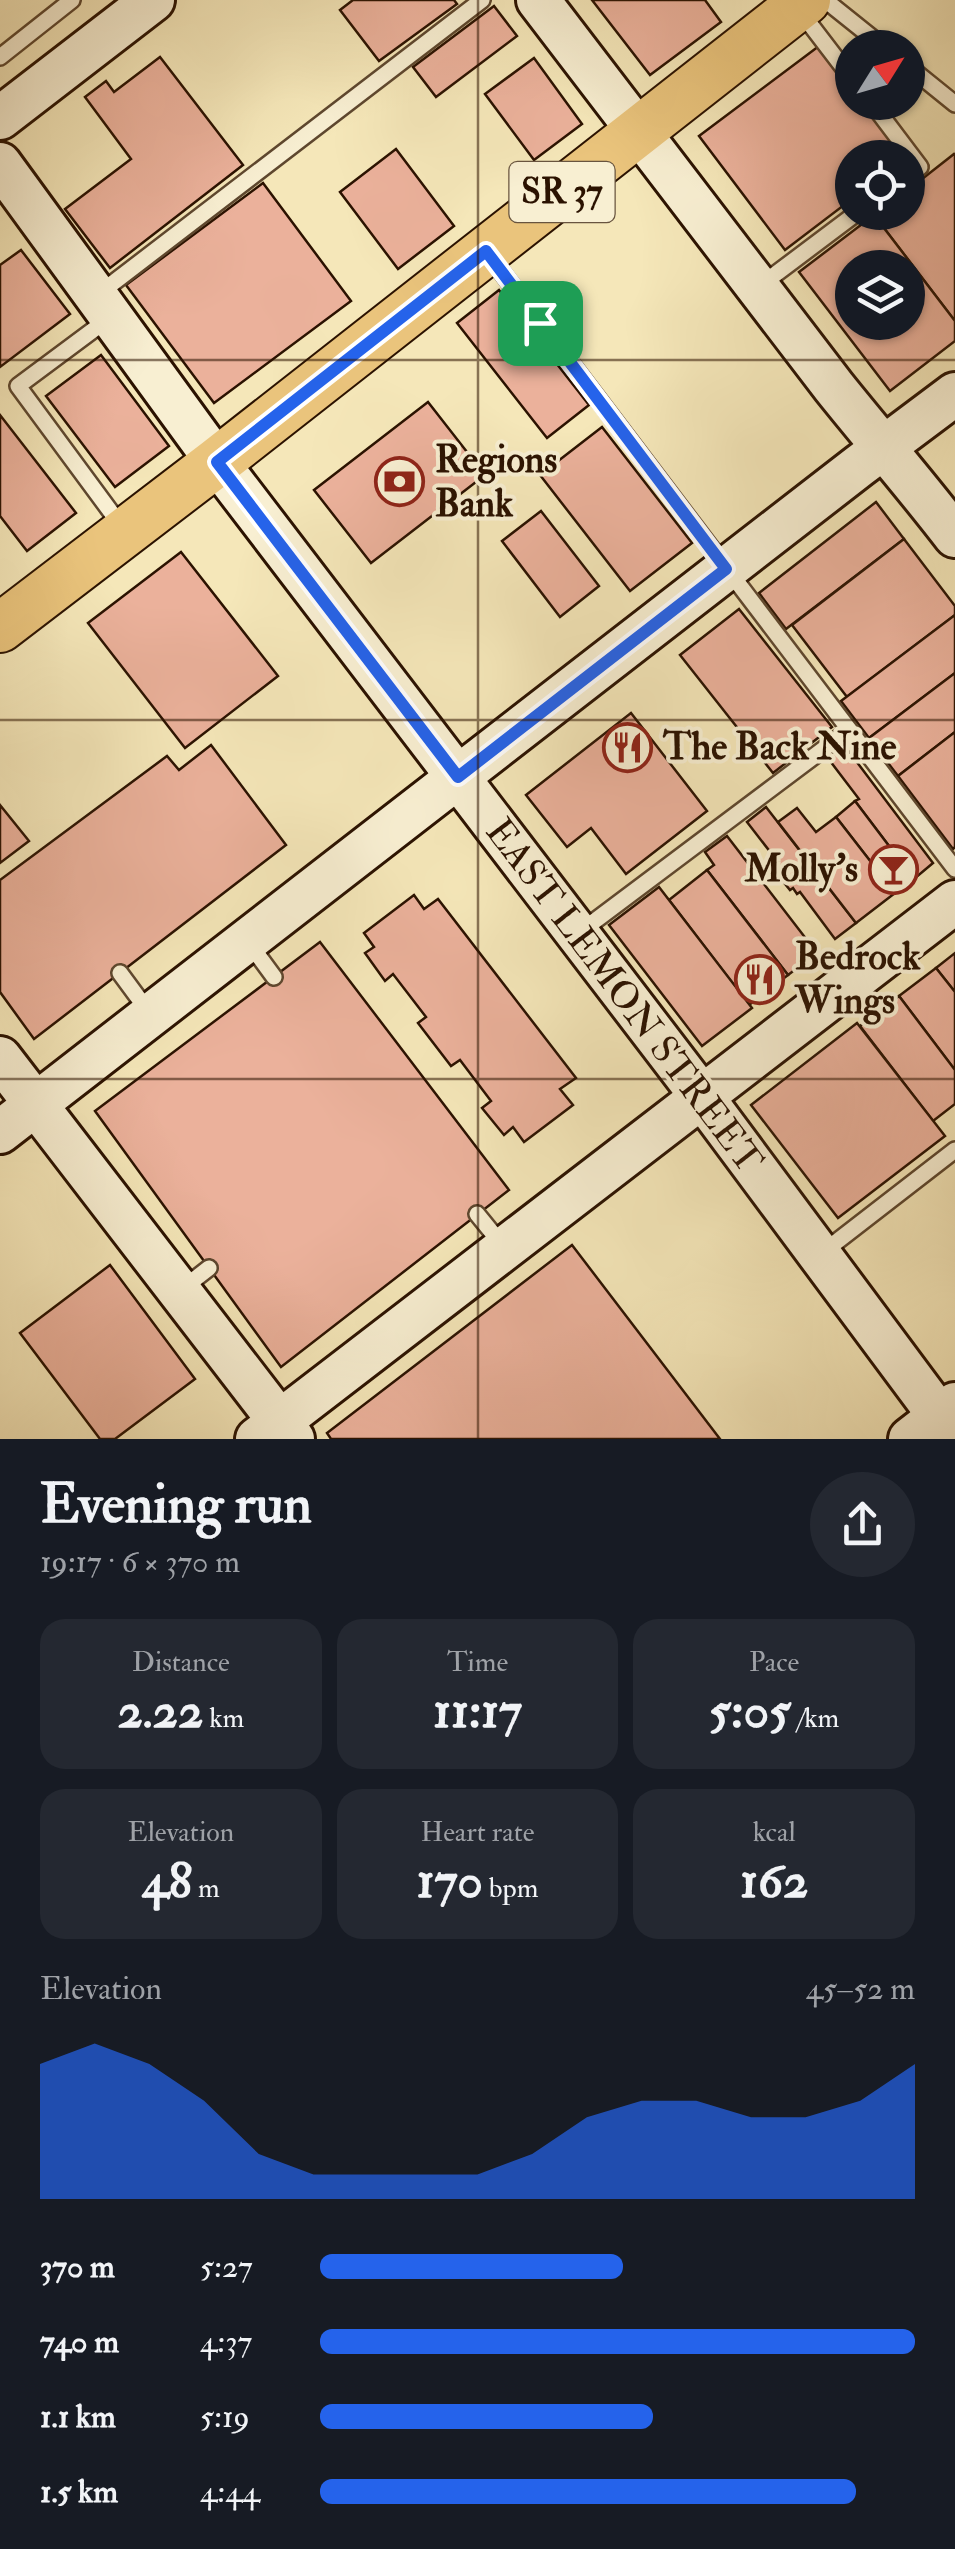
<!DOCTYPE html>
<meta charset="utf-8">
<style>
body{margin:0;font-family:"IM FELL Double Pica",serif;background:#242831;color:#f1f3f6;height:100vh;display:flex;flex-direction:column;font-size:38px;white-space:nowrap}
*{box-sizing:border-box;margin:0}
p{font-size:32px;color:#9ea1a6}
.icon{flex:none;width:55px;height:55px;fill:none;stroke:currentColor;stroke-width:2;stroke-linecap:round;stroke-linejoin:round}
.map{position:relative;height:1439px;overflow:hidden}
.side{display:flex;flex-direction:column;background:#171b24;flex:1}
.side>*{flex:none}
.needle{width:65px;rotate:53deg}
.tools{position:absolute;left:835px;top:30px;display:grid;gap:20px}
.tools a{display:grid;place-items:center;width:90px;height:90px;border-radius:50%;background:#171b24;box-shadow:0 2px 8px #0004;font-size:50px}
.pin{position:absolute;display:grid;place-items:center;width:85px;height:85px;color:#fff;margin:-42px;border-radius:20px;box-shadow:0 5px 15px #0006}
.round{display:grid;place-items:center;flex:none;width:105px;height:105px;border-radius:52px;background:#242831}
.headline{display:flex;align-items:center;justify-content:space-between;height:170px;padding:0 40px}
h1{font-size:55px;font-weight:800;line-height:75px}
.metrics{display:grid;grid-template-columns:repeat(3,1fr);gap:15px;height:170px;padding:10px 40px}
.metrics div{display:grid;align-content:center;border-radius:25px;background:#242831;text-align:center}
.metrics b{font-size:50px;font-weight:800}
.metrics small{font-size:28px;font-weight:400}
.metrics p{font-size:28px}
.chart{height:280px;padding:20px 40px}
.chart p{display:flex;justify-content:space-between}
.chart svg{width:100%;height:180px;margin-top:10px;fill:#2563eb;opacity:.7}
ul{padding:0 40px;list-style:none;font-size:32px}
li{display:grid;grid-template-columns:160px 120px 1fr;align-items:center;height:75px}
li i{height:25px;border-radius:12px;background:#2563eb}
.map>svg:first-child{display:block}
</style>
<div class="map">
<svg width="955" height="1439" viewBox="0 0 955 1439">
<rect width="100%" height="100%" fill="#f5e7b9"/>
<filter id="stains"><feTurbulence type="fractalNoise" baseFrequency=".002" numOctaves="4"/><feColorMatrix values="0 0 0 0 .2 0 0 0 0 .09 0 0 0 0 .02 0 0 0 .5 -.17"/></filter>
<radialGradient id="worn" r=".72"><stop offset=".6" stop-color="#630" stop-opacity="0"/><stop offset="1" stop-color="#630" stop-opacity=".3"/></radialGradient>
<g fill="#ebb19b" stroke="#2b1200" stroke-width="2.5" fill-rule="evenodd">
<polygon points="353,0 454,0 457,4 379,61 340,10"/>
<polygon points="592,0 705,0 721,22 650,75"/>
<polygon points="494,6 517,36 436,97 413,67"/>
<polygon points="819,46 852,91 852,102 862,102 903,158 852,158 852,199 785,250 699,136"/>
<polygon points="160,57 243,165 110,268 65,209 131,159 85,97 106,81 114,92"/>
<polygon points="534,58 582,124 534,160 485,94"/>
<polygon points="396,149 454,226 398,269 340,192"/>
<polygon points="954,154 955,155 955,321 874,215 877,212 908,212 908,190"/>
<polygon points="263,183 351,301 214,403 126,285"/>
<path d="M874,215L955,321V341L890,391L799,272ZM852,268H908V322H852Z"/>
<polygon points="21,250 70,314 0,367 0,265"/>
<polygon points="499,290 589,405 547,438 457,323"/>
<polygon points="101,355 169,446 115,487 46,396"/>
<polygon points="428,402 485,475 371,563 314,490"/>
<polygon points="0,415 76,513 27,551 0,516"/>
<polygon points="602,427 692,543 630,591 540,475"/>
<polygon points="876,502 904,539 786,629 759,593"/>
<polygon points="541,511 599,586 560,617 502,541"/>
<polygon points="904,539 955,606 955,615 847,697 792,625"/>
<polygon points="181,552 278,676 185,748 88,623"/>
<polygon points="739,609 832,727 773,773 680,655"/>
<polygon points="955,615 955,673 869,738 841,701"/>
<polygon points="955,673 955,732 898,776 869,738"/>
<polygon points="631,713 707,811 626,874 591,828 567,847 526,795"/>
<polygon points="955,732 955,847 953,849 898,776"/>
<polygon points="211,745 286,845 34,1039 0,992 0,880 167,756 179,770"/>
<polygon points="844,745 933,863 914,879 855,801 859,799 827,757"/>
<polygon points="855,801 914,879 895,893 836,817"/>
<polygon points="0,805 29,841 0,863"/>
<polygon points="766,807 856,923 835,939 800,892 797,894 793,888 790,890 777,874 780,872 775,865 778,862 747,822"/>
<polygon points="797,808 816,832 836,817 895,893 856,923 778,822"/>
<polygon points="727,836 817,953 788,975 707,870 714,865 705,852"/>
<polygon points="707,870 788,975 749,1005 669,900"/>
<polygon points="659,887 752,1008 702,1046 609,925"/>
<polygon points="414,895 424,909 438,899 576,1078 560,1089 573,1105 524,1142 513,1127 504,1135 482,1108 491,1101 460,1060 451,1066 418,1023 426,1017 393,974 385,981 365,953 374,947 364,933"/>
<polygon points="320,942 509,1190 281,1367 95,1111"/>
<polygon points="955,953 955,992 936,968"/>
<polygon points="936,968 955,992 955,1070 899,996"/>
<polygon points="899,996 955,1070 955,1104 933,1121 860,1026"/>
<polygon points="857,1023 945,1136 838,1218 751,1105"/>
<polygon points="572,1245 720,1439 331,1439 327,1433"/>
<polygon points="110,1265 195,1379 115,1439 100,1439 20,1333"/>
</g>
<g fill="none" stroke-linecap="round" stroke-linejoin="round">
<defs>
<g id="lane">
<polyline points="825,0 885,48"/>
<polyline points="800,11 852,79"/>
<polyline points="0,57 72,0"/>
<polyline points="908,66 955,104"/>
<polyline points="871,102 920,167 908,176"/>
<polyline points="488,254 955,869"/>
<polyline points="761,285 858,212"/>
<polyline points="96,296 482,0"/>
<polyline points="108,319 18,386 122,527"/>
<polyline points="580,932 849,730"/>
<polyline points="249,943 274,977"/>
<polyline points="120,973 148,1011"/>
<polyline points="477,1214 503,1246"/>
<polyline points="822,1253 955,1150"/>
<polyline points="182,1289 209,1268"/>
</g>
<g id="secondary">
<path d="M538,0L834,387C874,437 916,485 955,536"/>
<polyline points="0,118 153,0"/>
<polyline points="0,164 217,462 703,1098 955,1437"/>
<polyline points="0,1058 293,1439"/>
<polyline points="0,1132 859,466 955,394"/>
<polyline points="257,1439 955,902"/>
<polyline points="910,1439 955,1404"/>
</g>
<polyline id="primary" points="0,628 217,462 806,0"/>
</defs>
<use href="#lane" stroke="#5e472e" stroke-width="20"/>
<use href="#secondary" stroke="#2b1200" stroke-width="48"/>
<use href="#primary" stroke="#2b1200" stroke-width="52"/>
<use href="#lane" stroke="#f8efd2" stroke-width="15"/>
<use href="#secondary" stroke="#f8efd2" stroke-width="42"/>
<use href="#primary" stroke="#eac47c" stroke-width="48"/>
</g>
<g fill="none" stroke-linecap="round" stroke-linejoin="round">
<defs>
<polygon id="route" points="486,251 726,569 458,777 217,462"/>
</defs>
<use href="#route" stroke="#fff" stroke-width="20"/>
<use href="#route" stroke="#2563eb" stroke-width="12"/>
</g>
<path fill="none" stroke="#2b1200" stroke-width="2.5" stroke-opacity="0.55" d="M478,0V1439M0,360H955M0,720H955M0,1079H955"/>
<defs>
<symbol id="bank-ring" viewBox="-11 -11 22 22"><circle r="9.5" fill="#f8efd2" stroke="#8f2418" stroke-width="1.5"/><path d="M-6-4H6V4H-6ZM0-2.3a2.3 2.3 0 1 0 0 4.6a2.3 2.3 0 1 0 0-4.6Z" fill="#8f2418"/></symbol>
<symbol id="restaurant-ring" viewBox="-11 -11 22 22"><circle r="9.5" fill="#f8efd2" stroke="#8f2418" stroke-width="1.5"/><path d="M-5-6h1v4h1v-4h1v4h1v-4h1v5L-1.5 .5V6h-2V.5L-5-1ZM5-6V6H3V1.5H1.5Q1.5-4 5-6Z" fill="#8f2418"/></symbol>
<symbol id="bar-ring" viewBox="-11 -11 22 22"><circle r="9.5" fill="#f8efd2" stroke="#8f2418" stroke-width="1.5"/><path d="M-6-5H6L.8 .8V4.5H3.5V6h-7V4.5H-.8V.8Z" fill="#8f2418"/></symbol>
</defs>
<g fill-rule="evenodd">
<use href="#bank-ring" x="372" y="454" width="55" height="55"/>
<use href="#restaurant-ring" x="600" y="720" width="55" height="55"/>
<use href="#bar-ring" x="866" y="842" width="55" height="55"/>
<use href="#restaurant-ring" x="732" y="952" width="55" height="55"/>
</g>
<g text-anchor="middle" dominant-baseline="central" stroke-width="8" stroke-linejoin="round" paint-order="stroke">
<rect fill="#f8efd2" stroke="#68543f" stroke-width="2.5" x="509.5" y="162" width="105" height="60" rx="8"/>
<g font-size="35" font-weight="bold" fill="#2b1200">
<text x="562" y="192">SR 37</text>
</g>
<g font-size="38" font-weight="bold" fill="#2b1200" stroke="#f8efd2" text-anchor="start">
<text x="435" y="460">Regions<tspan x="435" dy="44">Bank</tspan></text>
<text x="663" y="747">The Back Nine</text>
<text x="858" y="869" text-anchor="end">Molly's</text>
<text x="795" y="957">Bedrock<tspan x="795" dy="44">Wings</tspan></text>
</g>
<g font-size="38" fill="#2b1200" stroke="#f8efd2">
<text transform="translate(624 996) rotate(53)">EAST LEMON STREET</text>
</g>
</g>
<rect width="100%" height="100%" filter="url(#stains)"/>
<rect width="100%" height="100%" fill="url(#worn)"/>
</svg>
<div class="tools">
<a><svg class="needle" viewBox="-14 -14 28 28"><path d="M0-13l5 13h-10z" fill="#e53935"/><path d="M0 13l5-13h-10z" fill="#9ea1a6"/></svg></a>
<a><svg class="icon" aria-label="locate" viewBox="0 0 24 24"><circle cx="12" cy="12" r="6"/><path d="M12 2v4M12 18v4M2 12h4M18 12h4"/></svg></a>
<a><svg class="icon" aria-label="layers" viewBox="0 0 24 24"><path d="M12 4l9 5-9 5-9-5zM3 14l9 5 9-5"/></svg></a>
</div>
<div class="pin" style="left:540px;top:323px;background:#1e9e55"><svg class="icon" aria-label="arrive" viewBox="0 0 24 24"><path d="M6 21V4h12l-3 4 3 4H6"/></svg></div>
</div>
<section class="side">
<div class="headline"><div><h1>Evening run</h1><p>19:17 · 6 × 370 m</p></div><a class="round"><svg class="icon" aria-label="share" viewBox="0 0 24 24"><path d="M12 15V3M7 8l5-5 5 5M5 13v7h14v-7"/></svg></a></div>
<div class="metrics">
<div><p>Distance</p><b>2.22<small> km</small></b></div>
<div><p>Time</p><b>11:17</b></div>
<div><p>Pace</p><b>5:05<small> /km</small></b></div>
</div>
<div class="metrics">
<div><p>Elevation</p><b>48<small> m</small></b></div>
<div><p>Heart rate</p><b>170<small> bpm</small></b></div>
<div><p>kcal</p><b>162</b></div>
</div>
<div class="chart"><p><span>Elevation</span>45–52 m</p>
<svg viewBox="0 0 160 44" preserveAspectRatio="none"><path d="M0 44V11L10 6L20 11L30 20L40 33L50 38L60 38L70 38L80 38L90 33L100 24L110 20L120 20L130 24L140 24L150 20L160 11V44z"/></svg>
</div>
<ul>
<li><b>370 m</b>5:27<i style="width:51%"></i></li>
<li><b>740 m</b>4:37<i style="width:100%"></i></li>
<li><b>1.1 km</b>5:19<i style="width:56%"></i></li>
<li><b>1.5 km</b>4:44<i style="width:90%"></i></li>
</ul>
</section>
